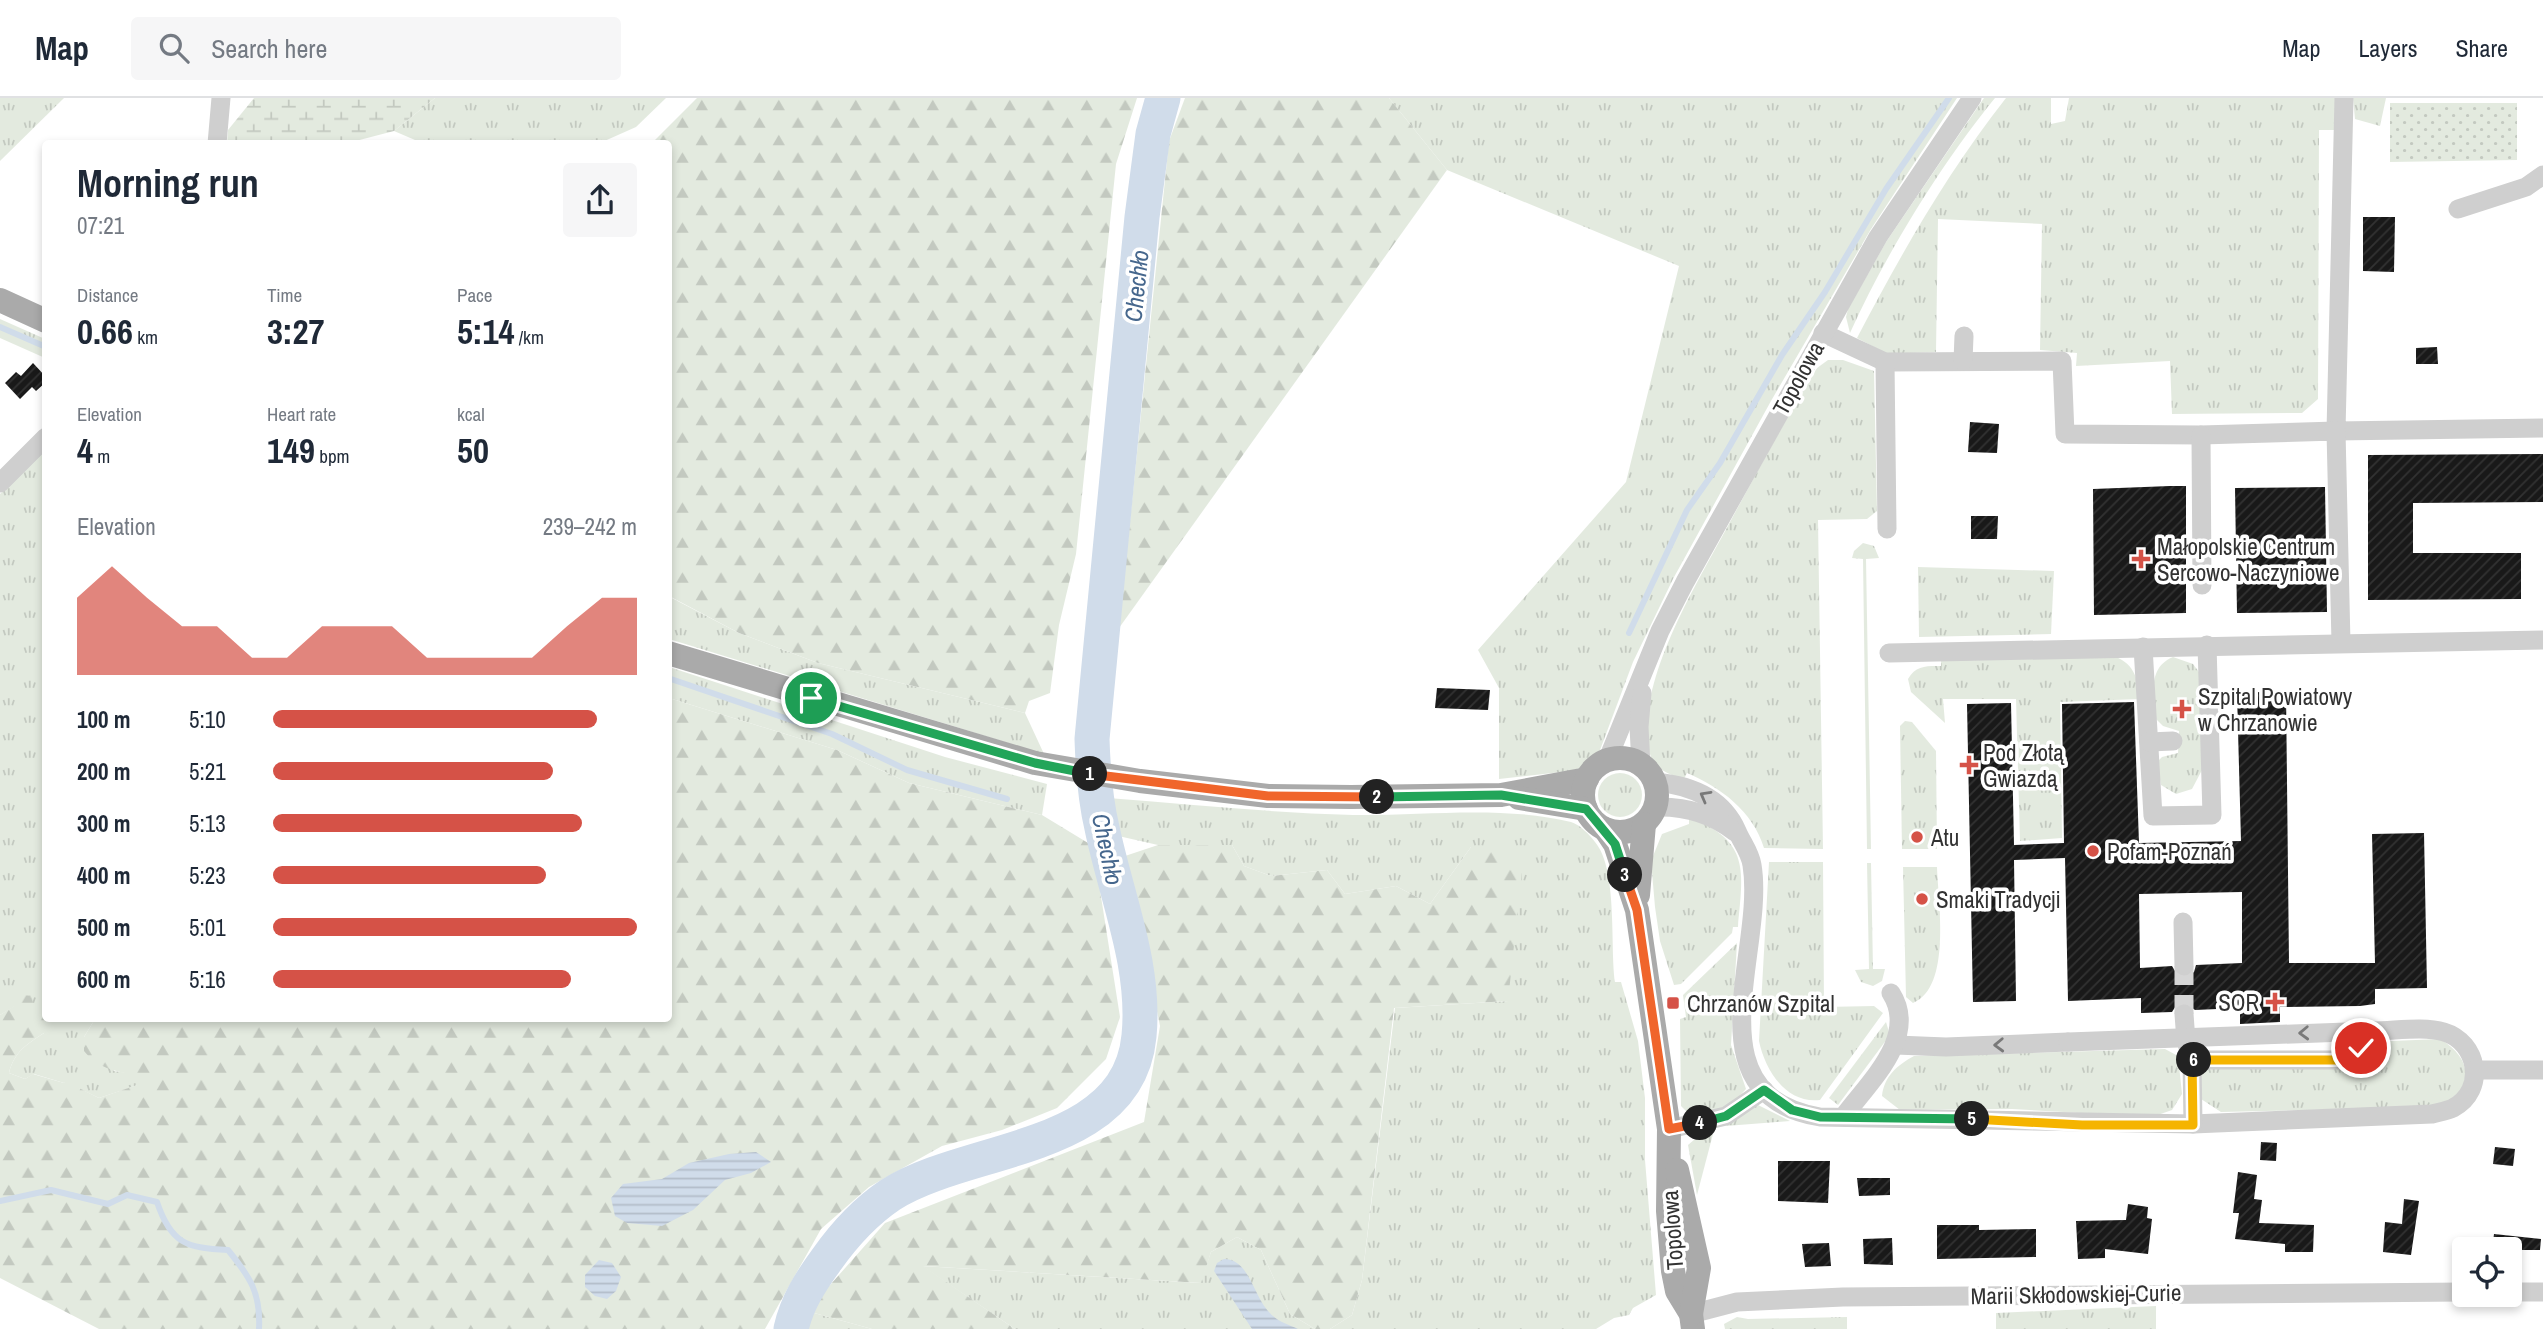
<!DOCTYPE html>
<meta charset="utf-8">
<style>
body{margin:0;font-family:"Archivo Narrow",sans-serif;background:#f6f6f7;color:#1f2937;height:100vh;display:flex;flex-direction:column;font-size:26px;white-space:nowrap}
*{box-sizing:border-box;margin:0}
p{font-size:23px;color:#747a83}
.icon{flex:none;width:38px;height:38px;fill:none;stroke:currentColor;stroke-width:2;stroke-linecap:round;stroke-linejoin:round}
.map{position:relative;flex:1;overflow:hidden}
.sheet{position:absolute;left:42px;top:42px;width:630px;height:882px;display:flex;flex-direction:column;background:#fff;border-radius:7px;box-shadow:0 4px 10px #0003}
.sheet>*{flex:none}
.fabs{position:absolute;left:2452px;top:1139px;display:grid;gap:14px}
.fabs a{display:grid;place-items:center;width:70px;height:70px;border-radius:7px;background:#fff;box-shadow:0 4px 10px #0003;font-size:35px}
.pin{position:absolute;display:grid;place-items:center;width:60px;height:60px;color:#fff;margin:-30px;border:4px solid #fff;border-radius:50%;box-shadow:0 2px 7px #0007}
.km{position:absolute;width:35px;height:35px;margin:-18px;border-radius:50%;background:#222;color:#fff;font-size:19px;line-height:35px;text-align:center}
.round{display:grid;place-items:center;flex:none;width:74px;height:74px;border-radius:7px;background:#f6f6f7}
.headline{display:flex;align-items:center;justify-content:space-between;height:119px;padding:0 35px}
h1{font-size:38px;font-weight:700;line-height:52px}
.figures{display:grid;grid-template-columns:repeat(3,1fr);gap:10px;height:119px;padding:7px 35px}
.figures div{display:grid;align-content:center}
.figures b{font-size:35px;font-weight:700}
.figures small{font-size:19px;font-weight:400}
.figures p{font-size:19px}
.chart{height:196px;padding:14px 35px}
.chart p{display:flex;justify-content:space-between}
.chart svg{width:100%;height:126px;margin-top:7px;fill:#d55247;opacity:.7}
ul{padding:0 35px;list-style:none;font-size:23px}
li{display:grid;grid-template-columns:112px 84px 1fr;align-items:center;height:52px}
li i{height:18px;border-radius:9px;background:#d55247}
header{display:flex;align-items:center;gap:42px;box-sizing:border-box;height:98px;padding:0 35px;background:#fff;border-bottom:2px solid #e0e1e3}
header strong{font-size:33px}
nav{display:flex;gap:38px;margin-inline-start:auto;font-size:24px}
.search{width:490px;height:63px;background:#f6f6f7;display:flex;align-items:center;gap:18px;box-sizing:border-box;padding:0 24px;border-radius:7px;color:#747a83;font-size:26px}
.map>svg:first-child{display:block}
</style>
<header>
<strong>Map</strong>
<div class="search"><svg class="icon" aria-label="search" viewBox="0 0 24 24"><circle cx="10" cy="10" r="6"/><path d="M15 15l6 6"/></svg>Search here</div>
<nav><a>Map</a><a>Layers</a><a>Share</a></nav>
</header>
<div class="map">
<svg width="2543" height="1231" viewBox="0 0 2543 1231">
<defs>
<pattern id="grass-tufts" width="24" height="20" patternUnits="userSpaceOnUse" patternTransform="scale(1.75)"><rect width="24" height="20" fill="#e3eadf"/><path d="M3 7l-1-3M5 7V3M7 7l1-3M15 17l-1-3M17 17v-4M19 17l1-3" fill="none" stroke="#c3c9c0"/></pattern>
<pattern id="forest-firs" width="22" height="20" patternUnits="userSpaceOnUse" patternTransform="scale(1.75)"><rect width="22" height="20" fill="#e3eadf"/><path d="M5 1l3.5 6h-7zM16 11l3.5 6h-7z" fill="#c3c9c0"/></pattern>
<pattern id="wetland-marsh" width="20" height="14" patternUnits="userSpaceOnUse" patternTransform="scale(1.75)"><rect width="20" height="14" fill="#e3eadf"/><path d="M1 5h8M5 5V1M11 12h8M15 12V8" fill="none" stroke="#c3c9c0"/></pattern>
<pattern id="park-dots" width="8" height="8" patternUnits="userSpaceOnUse" patternTransform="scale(1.75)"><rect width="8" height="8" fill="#e3eadf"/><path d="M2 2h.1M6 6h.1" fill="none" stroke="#c3c9c0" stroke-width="1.8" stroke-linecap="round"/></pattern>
<pattern id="water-rules" width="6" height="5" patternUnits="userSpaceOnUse" patternTransform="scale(1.75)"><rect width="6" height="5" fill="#d0dcea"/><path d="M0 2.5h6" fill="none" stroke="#b3bdc9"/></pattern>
<pattern id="building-hatch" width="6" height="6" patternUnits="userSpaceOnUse" patternTransform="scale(1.75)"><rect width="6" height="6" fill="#191919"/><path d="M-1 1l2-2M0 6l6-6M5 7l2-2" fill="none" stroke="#323232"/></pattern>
</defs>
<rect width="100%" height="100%" fill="#fff"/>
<g fill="url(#grass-tufts)">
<polygon points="0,0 64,0 0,63"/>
<polygon points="435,0 666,0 636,29 600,45 422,45 394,33"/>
<polygon points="1389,0 1957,0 1871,131 1771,303 1673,481 1633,564 1600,652 1583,669 1570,673 1499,681 1499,590 1478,552 1626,384 1679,168 1447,72"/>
<path d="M1984,0H1995C1941,66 1885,157 1850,235L1846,219L1848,211L1886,144Z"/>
<path d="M2006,0H2051V26L2065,23L2069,0H2335L2336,32H2319L2318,301L2302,315L2172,316L2170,263L2076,268L2077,255L2040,252L2042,126L1938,121L1936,254L1887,256L1857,240C1901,156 1947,75 2006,0Z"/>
<polygon points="2353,0 2386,0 2380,28 2355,21"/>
<polygon points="0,221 45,241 45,260 0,240"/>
<path d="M1828,262H1843L1874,273L1877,413L1867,421L1818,422L1823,751L1764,750C1753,713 1720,689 1687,675L1684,681C1669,677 1652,670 1649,652C1635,584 1699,482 1730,424C1758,372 1786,320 1817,270Z"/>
<path d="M45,350L46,920L95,921L84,939L114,973L136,976L138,987L99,1000L78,990V977L64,985L34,976L25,981L9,975C14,954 27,946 44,935L31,908L32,898L0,917V396Z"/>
<polygon points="1863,445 1874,448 1879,460 1866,461 1871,751 1867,751 1863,461 1852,460 1854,453"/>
<polygon points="1918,469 2054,473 2051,536 1919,539"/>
<polygon points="668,498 739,535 818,565 1025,615 1044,656 669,541"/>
<path d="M2111,557C2134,565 2137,578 2141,601L2060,604L2062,740L2020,743L2016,601H1943L1945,625L1911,594L1908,581C1916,567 1927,568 1941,568V561Z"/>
<path d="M2173,559L2193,566L2199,574L2202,672L2192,691L2176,696L2161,687L2157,664L2162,659L2178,655L2179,633L2163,628L2155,620C2153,597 2148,569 2173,559Z"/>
<polygon points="669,569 945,659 1047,686 1042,717 909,685 837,652 669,600"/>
<polygon points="1905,623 1912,624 1936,653 1937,751 1902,751 1900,628"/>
<circle cx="1620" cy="697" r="22"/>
<path d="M1108,700C1190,706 1270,715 1353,717C1423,718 1501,707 1571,724C1579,726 1590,737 1595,744C1618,771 1610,848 1615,884H1621L1638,943L1645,1000V1062L1656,1197L1633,1210L1629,1217L1614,1220L1596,1231H1330L1352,1217L1362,1182L1395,910L1508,903L1471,749L1430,806L1396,788L1345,796L1327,772L1271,778L1244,768L1232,747H1158L1114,737Z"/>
<path d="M1689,720C1751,742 1743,774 1738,829H1733L1732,835L1681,886L1674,887L1660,843L1655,809L1651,763L1662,736L1689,726Z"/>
<path d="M1769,764H1823L1824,909L1874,908L1883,915L1820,1002C1786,1006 1765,972 1759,943Z"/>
<polygon points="1867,765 1871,765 1873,871 1885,871 1882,883 1873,888 1861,884 1855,872 1869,871"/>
<path d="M1903,769H1937C1938,804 1952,889 1913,905L1906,899Z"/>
<polygon points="1737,845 1731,947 1746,991 1733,1005 1705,1018 1702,1013 1686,1013 1681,1008 1680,921 1686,919 1683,897"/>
<polygon points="1886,924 1889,934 1887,941 1838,1007 1829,1000"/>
<path d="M2440,941C2476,962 2475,997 2432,1009L2221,1014L2201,1001V976L2208,971L2353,968L2367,944Z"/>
<path d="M2165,951L2178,958L2182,996L2172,1012L2152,1019L2012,1011L1900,1012L1882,998C1884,979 1897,967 1914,958Z"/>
<polygon points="1758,1007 1790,1023 1726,1028"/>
<polygon points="1713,1036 1697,1097 1688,1047 1695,1041"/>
<polygon points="1237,1139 1261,1152 1290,1216 1315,1231 1015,1231 922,1168 1200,1185 1211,1154"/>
<polygon points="2156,1208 2156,1231 1996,1231 1996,1215"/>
<polygon points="807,1213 872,1231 803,1231"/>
<polygon points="1737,1219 1748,1221 1847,1219 1847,1231 1725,1231 1724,1226"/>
</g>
<g fill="url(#forest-firs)">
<polygon points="697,0 1137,0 1116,66 1076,456 1059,527 1050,595 1029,603 1025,615 818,565 739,535 669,498 668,46 652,45"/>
<polygon points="1185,0 1389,0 1447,72 1119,530 1169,43"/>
<path d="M669,600L837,652L909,685L1042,717L1093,748L1120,919L1106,961L1057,1010L1002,1032L942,1048L869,1089L821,1131L765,1231H99L0,1180V917L14,908L13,905L23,897L32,898L34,913L41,912L46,926L44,935C27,946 14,954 9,975L25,981L33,976L64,985L74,973L78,977L79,990L99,1000L137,987L135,977C114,973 98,970 84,953V939L95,921L668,920Z"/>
<polygon points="1158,747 1232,747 1244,768 1271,778 1327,772 1345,796 1396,788 1430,806 1471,749 1524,754 1508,903 1394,910 1362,1182 1352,1217 1330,1231 1315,1231 1290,1216 1261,1152 1237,1139 1211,1154 1201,1185 923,1168 1015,1231 872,1231 807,1213 885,1125 1144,1024 1160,928 1125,758"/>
</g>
<polygon fill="url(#wetland-marsh)" points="254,0 435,0 394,33 348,45 227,46 228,32"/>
<polygon fill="url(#park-dots)" points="2390,5 2517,5 2517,62 2390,64"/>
<g fill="url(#water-rules)">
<polygon points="756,1054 771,1064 751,1075 725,1082 693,1112 662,1128 627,1125 615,1118 611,1100 623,1086 662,1081 689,1065 729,1056"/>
<path d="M1224,1161C1251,1161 1253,1202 1273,1218C1279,1224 1290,1227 1298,1231H1252L1214,1173L1217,1165Z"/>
<polygon points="599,1162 612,1165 621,1179 616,1193 607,1201 595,1198 585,1189 585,1177"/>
</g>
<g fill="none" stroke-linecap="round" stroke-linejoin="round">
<g stroke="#d0dcea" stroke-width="6">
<polyline points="0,229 46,249"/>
<polyline points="1629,535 1687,412 1720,365 1782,257 1825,194 1886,91 1949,0"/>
<polyline points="668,580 832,636 907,672 1007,701"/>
<polyline points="1088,724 1102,730 1111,729"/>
<path d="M0,1103L51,1092L108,1106L127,1097L157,1104C171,1146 187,1150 228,1152C250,1179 261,1195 259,1231"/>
</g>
<path stroke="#d0dcea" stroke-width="35" d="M791,1231C797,1204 811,1183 827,1161C844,1137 865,1114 890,1097C967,1047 1128,1055 1139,938C1146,867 1116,798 1102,730C1095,701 1093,671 1092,641L1142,119L1153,36L1163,0"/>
</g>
<g fill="url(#building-hatch)" fill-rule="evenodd">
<polygon points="2363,119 2395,119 2394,174 2363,173"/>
<polygon points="2437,249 2438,266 2416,266 2416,250"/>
<polygon points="33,265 46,279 46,284 36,293 32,289 20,301 5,285 16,274 21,278"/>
<polygon points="1970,324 1999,326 1997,355 1968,354"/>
<polygon points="2543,356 2543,404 2413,405 2413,455 2521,455 2521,501 2368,502 2368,357"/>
<polygon points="2170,388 2186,388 2186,515 2094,517 2093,391"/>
<polygon points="2325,389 2327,514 2237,515 2235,390"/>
<polygon points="1971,418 1998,418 1997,441 1971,441"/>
<polygon points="1437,590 1490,592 1488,612 1435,610"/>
<path d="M2286,593L2289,865H2375L2372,736L2424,735L2427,890L2375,891V906L2360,908L2280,909V924L2240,926V910L2195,912L2184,904L2177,906L2172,914L2141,915V900L2068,903L2065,760L2014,762L2016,903L1973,904L1967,606L2011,605L2014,747L2064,745L2062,606L2134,604L2139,745L2241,743L2237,595ZM2242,794V865L2196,867L2194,874L2185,880L2178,878L2172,868L2140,870L2139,796Z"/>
<polygon points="2261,1044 2277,1045 2276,1063 2260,1062"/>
<polygon points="2495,1049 2515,1051 2513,1068 2493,1066"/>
<polygon points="1778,1063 1830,1063 1828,1105 1778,1103"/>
<polygon points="2238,1074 2257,1077 2254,1101 2262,1102 2259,1125 2314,1127 2313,1154 2285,1154 2285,1146 2235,1141 2239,1115 2233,1115"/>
<polygon points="1857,1080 1890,1080 1890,1097 1859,1098"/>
<polygon points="2404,1101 2419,1103 2411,1157 2383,1154 2385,1124 2402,1126"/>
<polygon points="2128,1106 2148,1109 2147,1120 2152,1121 2148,1156 2105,1151 2105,1160 2078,1161 2076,1123 2126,1122"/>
<polygon points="1937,1127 1979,1127 1979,1132 2036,1131 2036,1159 1937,1161"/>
<polygon points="2494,1136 2541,1141 2540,1152 2492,1152"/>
<polygon points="1892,1140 1893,1167 1864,1166 1863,1141"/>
<polygon points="1829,1145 1831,1168 1805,1169 1802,1146"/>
</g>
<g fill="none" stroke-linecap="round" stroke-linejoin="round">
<polyline stroke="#d6d6d6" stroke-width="19" stroke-dasharray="19 10" stroke-linecap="butt" points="2184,868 2184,916"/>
<g stroke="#cfcfcf" stroke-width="19">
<polyline points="2344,0 2336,333 2543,330"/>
<polyline points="217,46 221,0"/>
<polyline points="2458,111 2526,89 2543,77"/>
<polyline points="1823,235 1885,264 2062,263 2065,336 2201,337 2336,333 2341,545"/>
<polyline points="1963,263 1964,238"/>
<polyline points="1885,264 1887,431"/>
<polyline points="2201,337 2202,487"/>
<polyline points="0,385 46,339"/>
<polyline points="2143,549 2153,718 2212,717 2207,547"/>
<polyline points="1889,555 2543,542"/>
<polyline points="2149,644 2173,643"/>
<polyline points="1607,663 1660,533 1685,484 1878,139 1972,0"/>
<polyline points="1641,667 1639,629 1642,595"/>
<path d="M1655,684C1690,687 1722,699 1737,733C1742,745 1750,754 1752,767C1766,852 1688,997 1820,1019L2193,1026L2432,1016C2439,1014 2447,1013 2453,1010C2487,992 2478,944 2444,934C2423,928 2395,933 2373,933"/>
<path d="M1655,709C1685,708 1711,715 1735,734"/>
<polyline points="2183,824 2184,868"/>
<polyline points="2184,916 2186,943 2192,962 2193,1026"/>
<polyline points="1896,947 1946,949 2068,944"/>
<polyline points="2192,962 2346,962 2357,958 2361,944"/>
<polyline points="2475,972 2543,972"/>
<path d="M1844,1018C1869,984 1919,939 1891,895"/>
<polyline points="1669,1031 1726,1018 1764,992"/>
<polyline points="2510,1194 2543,1194"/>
<polyline points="1691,1216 1737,1204 1843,1199 2464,1194"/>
</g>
<g stroke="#aaa" stroke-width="24">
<polyline points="0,202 46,223"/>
<polyline points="668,555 1035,665 1140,683 1268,698 1351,699 1501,697 1587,681"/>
<circle cx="1620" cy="697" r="37"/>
<polyline points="1519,700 1586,711"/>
<polyline points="1605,731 1615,746 1637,812 1669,1031 1668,1113 1673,1173 1677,1193 1691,1216 1693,1231"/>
<polyline points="1638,797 1644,726"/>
<polyline points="1677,1072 1699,1170 1691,1216"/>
</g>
<polyline stroke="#cfcfcf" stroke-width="19" points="2068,944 2373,933"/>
</g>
<defs><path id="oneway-chevron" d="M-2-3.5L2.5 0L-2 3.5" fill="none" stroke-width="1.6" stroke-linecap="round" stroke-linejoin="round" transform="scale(1.75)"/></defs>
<g stroke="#797979">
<use href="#oneway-chevron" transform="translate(1705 698) rotate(-151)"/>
<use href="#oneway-chevron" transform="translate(2304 935) rotate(178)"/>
<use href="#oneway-chevron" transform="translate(1999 947) rotate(178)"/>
</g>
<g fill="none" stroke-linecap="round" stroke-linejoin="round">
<defs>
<polyline id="split-1" points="811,600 1035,665 1090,676"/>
<polyline id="split-2" points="1090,676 1268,698 1377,699"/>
<polyline id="split-3" points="1377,699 1501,697 1586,711 1615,746 1625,777"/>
<polyline id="split-4" points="1625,777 1637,812 1669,1031 1700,1025"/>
<polyline id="split-5" points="1700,1025 1726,1018 1764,992 1792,1012 1820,1019 1972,1021"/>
<polyline id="split-6" points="1972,1021 2082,1027 2193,1027 2192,962 2194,962"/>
<polyline id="split-7" points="2194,962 2346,962 2357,958 2361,950"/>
</defs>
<use href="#split-1" stroke="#fff" stroke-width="14"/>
<use href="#split-2" stroke="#fff" stroke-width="14"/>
<use href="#split-3" stroke="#fff" stroke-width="14"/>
<use href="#split-4" stroke="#fff" stroke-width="14"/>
<use href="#split-5" stroke="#fff" stroke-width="14"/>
<use href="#split-6" stroke="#fff" stroke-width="14"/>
<use href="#split-7" stroke="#fff" stroke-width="14"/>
<use href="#split-1" stroke="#22a559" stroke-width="9"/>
<use href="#split-2" stroke="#f0652b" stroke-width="9"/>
<use href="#split-3" stroke="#22a559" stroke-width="9"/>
<use href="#split-4" stroke="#f0652b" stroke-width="9"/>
<use href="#split-5" stroke="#22a559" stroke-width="9"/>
<use href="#split-6" stroke="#f5b400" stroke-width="9"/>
<use href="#split-7" stroke="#f5b400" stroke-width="9"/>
</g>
<g fill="#d55247" stroke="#fff" stroke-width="2.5">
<path d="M2137.5 450.5h7v7h7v7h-7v7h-7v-7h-7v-7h7z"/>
<path d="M2178.5 600.5h7v7h7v7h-7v7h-7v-7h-7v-7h7z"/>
<path d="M1965.5 656.5h7v7h7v7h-7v7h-7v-7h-7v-7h7z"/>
<circle cx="1917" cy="739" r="7"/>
<circle cx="2093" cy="753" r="7"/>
<circle cx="1922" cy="801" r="7"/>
<path d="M2271.5 893.5h7v7h7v7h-7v7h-7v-7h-7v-7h7z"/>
<rect x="1666" y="898" width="14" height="14" rx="3.5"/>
</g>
<g text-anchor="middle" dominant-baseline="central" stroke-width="7" stroke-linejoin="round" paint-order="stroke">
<g font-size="23" fill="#323232" stroke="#fff">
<text transform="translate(1798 280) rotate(-61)">Topolowa</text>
<text transform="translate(1672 1132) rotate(-94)">Topolowa</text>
<text transform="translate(2076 1196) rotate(-1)">Marii Skłodowskiej-Curie</text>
</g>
<g font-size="23" fill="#323232" stroke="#fff" text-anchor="start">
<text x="2157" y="448">Małopolskie Centrum<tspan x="2157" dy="26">Sercowo-Naczyniowe</tspan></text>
<text x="2198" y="598">Szpital Powiatowy<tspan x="2198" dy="26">w Chrzanowie</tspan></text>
<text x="1983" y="654">Pod Złotą<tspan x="1983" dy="26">Gwiazdą</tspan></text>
<text x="1931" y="739">Atu</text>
<text x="2107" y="753">Pofam-Poznań</text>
<text x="1936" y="801">Smaki Tradycji</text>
<text x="2259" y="904" text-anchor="end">SOR</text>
<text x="1687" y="905">Chrzanów Szpital</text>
</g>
<g font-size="24" font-style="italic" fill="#46678d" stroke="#fff">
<text transform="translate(1136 188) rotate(-84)">Chechło</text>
<text transform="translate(1108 751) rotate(78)">Chechło</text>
</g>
</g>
</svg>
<div class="fabs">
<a><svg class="icon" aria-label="locate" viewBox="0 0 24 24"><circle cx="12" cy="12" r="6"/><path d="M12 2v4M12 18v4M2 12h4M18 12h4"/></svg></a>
</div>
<div class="pin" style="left:811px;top:600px;background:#1e9e55"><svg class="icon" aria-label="arrive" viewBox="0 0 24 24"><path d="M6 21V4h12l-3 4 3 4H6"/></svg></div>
<div class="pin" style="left:2361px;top:950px;background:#d93025"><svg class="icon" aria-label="check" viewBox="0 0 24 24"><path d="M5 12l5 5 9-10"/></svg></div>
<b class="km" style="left:1090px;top:676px">1</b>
<b class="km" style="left:1377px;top:699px">2</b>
<b class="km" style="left:1625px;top:777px">3</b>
<b class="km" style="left:1700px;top:1025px">4</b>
<b class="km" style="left:1972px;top:1021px">5</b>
<b class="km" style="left:2194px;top:962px">6</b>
<section class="sheet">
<div class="headline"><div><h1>Morning run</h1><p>07:21</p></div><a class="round"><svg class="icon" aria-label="share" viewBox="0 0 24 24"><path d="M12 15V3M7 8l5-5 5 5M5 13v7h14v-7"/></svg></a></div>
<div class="figures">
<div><p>Distance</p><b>0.66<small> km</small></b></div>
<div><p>Time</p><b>3:27</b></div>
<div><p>Pace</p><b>5:14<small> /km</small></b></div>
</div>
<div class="figures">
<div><p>Elevation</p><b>4<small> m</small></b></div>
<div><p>Heart rate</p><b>149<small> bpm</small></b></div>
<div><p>kcal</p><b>50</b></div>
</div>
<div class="chart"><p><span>Elevation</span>239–242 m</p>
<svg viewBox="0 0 160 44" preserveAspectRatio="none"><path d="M0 44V17L10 6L20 17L30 27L40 27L50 38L60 38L70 27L80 27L90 27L100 38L110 38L120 38L130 38L140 27L150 17L160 17V44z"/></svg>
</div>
<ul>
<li><b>100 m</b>5:10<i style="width:89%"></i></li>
<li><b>200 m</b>5:21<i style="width:77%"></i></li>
<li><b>300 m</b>5:13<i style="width:85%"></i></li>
<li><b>400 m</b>5:23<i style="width:75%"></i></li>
<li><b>500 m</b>5:01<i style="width:100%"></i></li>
<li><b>600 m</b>5:16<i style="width:82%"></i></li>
</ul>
</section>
</div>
